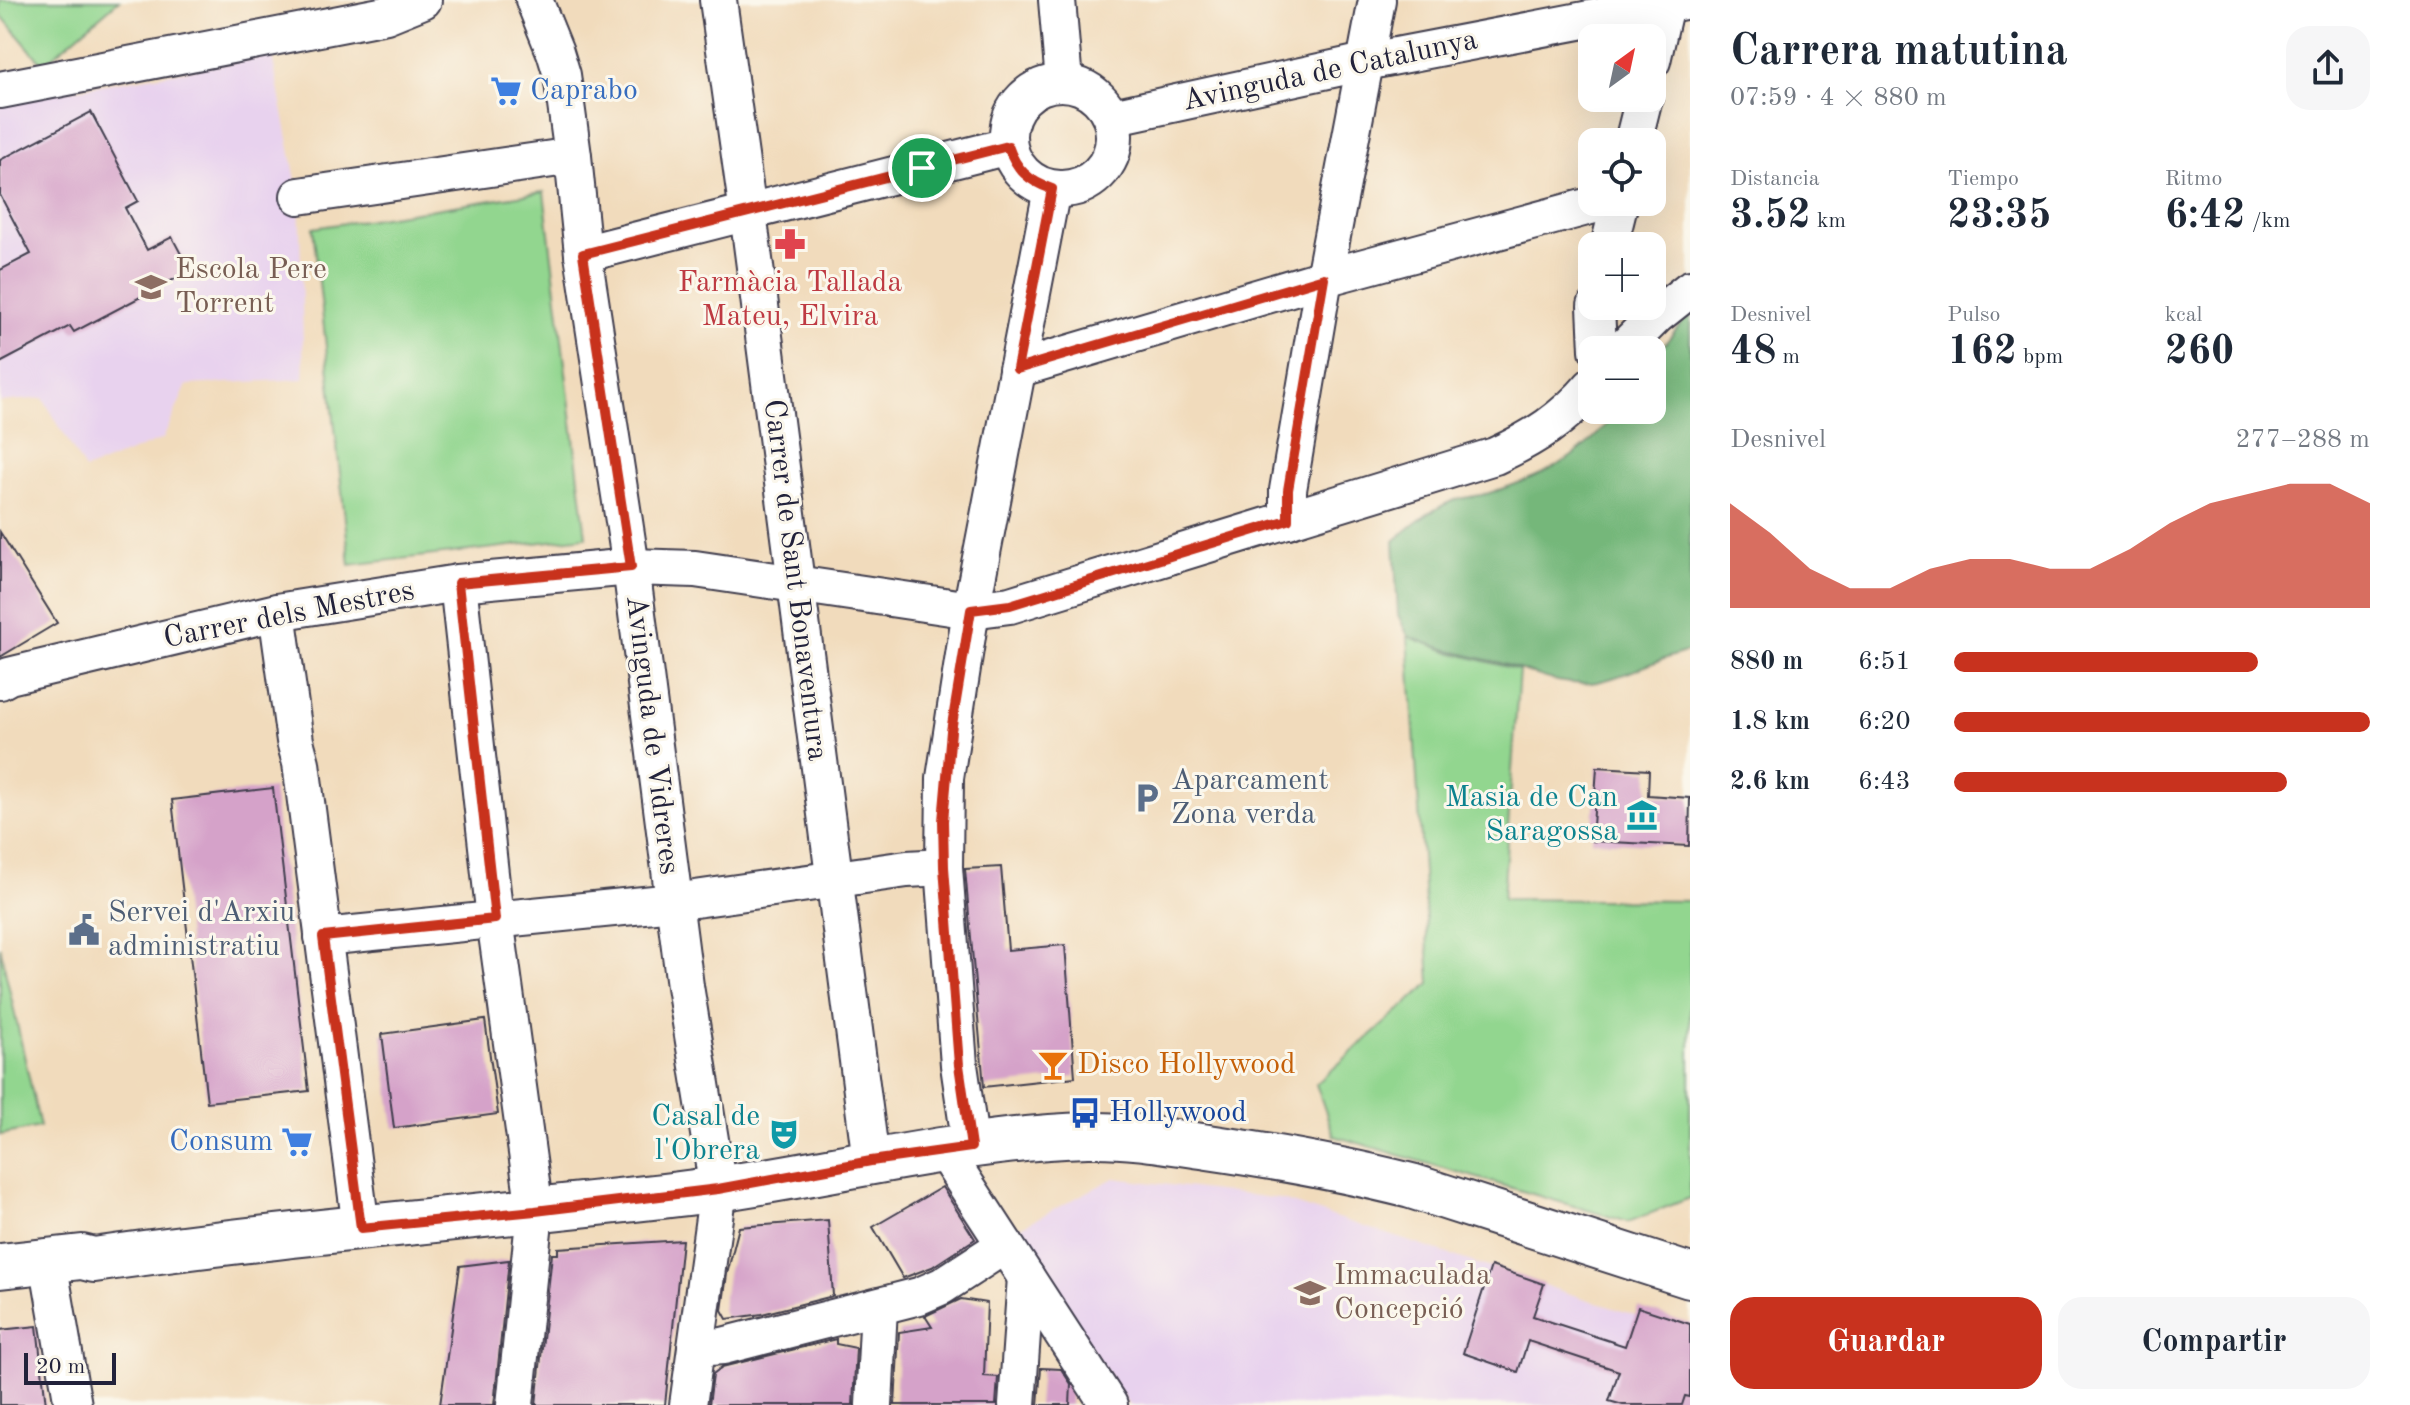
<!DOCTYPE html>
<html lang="es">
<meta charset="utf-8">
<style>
body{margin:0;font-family:"Old Standard TT",serif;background:#f6f6f7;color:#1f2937;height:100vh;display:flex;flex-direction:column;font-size:30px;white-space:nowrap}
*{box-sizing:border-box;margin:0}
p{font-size:26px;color:#747a83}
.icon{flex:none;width:44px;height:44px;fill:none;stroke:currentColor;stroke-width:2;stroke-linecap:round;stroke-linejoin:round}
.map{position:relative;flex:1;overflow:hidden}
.side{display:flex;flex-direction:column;background:#fff;width:720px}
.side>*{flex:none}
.needle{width:52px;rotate:33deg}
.fabs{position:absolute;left:1578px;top:24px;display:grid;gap:16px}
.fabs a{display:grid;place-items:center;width:88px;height:88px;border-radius:16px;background:#fff;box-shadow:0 8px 32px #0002;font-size:40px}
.scale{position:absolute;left:24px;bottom:20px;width:92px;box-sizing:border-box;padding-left:8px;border:4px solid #22223b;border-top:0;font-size:22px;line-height:28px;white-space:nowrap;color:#22223b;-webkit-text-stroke:6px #fbf7ec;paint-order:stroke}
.pin{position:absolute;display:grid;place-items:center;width:68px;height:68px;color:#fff;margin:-34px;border:4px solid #fff;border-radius:50%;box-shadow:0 2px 8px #0007}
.round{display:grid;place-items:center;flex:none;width:84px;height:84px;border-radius:24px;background:#f6f6f7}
.summary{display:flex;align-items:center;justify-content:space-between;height:136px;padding:0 40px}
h1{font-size:44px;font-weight:600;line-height:60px}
.metrics{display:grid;grid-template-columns:repeat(3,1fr);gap:12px;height:136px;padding:8px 40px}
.metrics div{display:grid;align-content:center}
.metrics b{font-size:40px;font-weight:600}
.metrics small{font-size:22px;font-weight:400}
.metrics p{font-size:22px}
.chart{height:224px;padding:16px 40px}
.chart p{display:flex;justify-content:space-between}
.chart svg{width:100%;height:144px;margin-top:8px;fill:#c8321e;opacity:.7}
.action{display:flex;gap:16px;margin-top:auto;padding:16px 40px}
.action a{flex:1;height:92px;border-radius:24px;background:#c8321e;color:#fff;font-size:32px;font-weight:600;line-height:92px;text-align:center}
.action a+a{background:#f6f6f7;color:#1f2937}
ul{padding:0 40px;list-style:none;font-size:26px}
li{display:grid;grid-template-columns:128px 96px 1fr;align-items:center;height:60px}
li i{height:20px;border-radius:10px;background:#c8321e}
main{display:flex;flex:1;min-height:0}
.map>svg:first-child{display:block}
</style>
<main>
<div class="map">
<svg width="1690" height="1405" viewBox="0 0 1690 1405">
<rect width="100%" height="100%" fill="#fbf7ec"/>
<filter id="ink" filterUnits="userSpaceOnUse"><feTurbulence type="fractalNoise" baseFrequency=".0125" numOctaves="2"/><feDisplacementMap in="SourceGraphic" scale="16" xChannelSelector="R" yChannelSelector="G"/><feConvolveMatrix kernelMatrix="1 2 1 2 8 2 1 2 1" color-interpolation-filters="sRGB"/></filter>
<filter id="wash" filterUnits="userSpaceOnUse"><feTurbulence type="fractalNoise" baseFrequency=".006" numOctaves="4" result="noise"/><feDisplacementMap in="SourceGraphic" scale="32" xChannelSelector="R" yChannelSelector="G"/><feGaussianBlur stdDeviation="1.8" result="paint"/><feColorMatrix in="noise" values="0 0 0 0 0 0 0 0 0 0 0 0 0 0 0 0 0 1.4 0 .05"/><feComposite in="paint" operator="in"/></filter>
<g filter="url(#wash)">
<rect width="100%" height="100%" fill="#f1dbbc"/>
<g fill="#e8d2ee">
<polygon points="272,56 299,196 304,379 187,385 163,439 85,470 43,398 0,402 0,102"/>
<polygon points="1114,1178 1279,1199 1690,1333 1690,1405 1129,1405 1013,1231"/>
</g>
<g fill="#92d68f" stroke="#5a7c65" stroke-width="2">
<polygon points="0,0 119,0 43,65 0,14"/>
<polygon points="544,192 586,537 350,565 313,228"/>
<polygon points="1408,636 1450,652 1519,670 1503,899 1690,901 1690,1198 1628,1222 1334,1136 1316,1084 1430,983"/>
<polygon points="0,947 40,1127 0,1135"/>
</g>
<path fill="#75b77a" stroke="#4c6c5a" stroke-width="2" d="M1690,312V651C1658,658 1629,676 1597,682C1560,689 1531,671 1496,662C1466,655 1437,648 1408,636L1398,615L1394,541C1411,526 1429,511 1450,502C1461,497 1474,497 1486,494C1543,477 1582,459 1618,410H1652V360Z"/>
<g id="blocks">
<g fill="#d5a2c9">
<polygon points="91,112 138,201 125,208 147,250 172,237 190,271 74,332 70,326 0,363 0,270 31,254 0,195 0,160"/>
<polygon points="0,532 57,623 0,657"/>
<polygon points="1597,767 1649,770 1648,795 1690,798 1689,846 1592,841"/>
<polygon points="273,788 309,1091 207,1102 172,800"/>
<polygon points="1001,867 1008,950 1065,945 1075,1077 984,1087 965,869"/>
<polygon points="485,1020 498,1114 394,1128 382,1034"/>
<polygon points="942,1187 975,1239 932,1267 903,1278 873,1227"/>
<polygon points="828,1220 833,1296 762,1314 727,1319 722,1310 727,1274 739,1227"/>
<polygon points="682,1240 665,1405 536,1405 552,1254 558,1254 558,1248"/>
<polygon points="509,1260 494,1405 440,1405 460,1266"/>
<polygon points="1491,1266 1544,1284 1533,1316 1625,1346 1638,1307 1690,1324 1690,1397 1685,1396 1682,1405 1623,1405 1609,1401 1619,1371 1528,1341 1518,1372 1463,1353"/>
<polygon points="961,1299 987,1303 984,1376 998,1377 996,1405 895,1405 899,1332 932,1327 925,1316"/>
<polygon points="37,1326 46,1405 0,1405 0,1330"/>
<polygon points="836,1339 836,1344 856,1348 853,1405 709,1405 713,1374 722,1367"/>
<polygon points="1041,1368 1061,1369 1071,1384 1070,1405 1038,1405"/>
</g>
</g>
</g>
<g filter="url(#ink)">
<use href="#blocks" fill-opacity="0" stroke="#413e4e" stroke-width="2"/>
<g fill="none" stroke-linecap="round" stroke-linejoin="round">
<defs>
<g id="minor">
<polyline points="534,0 555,52 562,75 573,156 583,254 631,567 685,986 718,1189 688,1405"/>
<polyline points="718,0 748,213 871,1161"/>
<polyline points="1057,0 1064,82"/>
<polyline points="1652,61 1666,0"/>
<circle cx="1061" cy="136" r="53"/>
<polyline points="0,90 386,15 423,0"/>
<polyline points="1112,117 1365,62 1689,0"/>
<polyline points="1633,142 1644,98"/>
<polyline points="299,196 573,156"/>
<polyline points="1609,246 1620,202"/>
<polyline points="583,254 1008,146"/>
<polyline points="1596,306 1598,350"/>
<polyline points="1622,350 1656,316 1690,289"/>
<polyline points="1017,369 1324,278 1605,202"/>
<polyline points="1288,520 1288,490 1324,278 1377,0"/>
<polyline points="458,583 495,919 535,1211 515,1405"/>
<polyline points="277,612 295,741 301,763 361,1228"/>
<path d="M0,681L9,676L277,612L458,583L631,567L695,569L971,610L1010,605L1495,456C1534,438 1564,419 1592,386"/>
<polyline points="323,937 674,902 907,869 944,867"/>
<polyline points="971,1147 959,1065 944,867 945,778 971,610 1052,189"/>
<polyline points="944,1151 1109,1405"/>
<polyline points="48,1261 73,1405"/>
<polyline points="696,1348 723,1346 919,1296 942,1286 1005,1245"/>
<polyline points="874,1405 879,1307"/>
<polyline points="1017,1405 1026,1277"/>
</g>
<path id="major" d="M0,1266L82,1257L94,1260C288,1232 484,1217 679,1194C815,1178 950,1139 1088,1135C1129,1134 1168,1141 1208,1147C1276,1157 1344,1169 1411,1186L1690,1276"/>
</defs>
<use href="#minor" stroke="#413e4e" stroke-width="40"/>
<use href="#major" stroke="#413e4e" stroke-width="48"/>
<use href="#minor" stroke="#fff" stroke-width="36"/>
<use href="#major" stroke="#fff" stroke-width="44"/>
</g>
</g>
<g fill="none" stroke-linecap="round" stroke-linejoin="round" filter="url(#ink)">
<defs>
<path id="route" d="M1008,146C1016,169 1028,181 1052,189L1017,369L1324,278L1288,490V520L1010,605L971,610L951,731L943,821L944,867L959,1065L971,1147L871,1161L718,1189L535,1211L361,1228L323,937L495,919L458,583L631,567L583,254Z"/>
</defs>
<use href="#route" stroke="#fff" stroke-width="16"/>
<use href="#route" stroke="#c8321e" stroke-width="10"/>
</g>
<defs>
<symbol id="supermarket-bare" viewBox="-9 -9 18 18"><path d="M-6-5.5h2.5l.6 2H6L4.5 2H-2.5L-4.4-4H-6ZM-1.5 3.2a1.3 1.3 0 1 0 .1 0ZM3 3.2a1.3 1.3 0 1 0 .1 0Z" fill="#3f7fe0" stroke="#fbf7ec" stroke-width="2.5" paint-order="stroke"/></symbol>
<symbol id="pharmacy-bare" viewBox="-9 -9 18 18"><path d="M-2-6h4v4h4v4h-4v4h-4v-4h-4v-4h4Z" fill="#e0444e" stroke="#fbf7ec" stroke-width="2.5" paint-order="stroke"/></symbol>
<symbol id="school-bare" viewBox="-9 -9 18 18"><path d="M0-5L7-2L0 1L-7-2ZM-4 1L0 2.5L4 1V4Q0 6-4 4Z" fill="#8d6e63" stroke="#fbf7ec" stroke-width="2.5" paint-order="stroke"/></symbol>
<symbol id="parking-bare" viewBox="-9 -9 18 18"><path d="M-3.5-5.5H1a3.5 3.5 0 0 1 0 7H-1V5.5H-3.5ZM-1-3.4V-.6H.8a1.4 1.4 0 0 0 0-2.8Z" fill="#5c6f8a" stroke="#fbf7ec" stroke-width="2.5" paint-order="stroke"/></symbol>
<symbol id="museum-bare" viewBox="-9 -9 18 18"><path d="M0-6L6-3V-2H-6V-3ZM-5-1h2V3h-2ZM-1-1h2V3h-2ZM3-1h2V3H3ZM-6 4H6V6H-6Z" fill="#0f9aa8" stroke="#fbf7ec" stroke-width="2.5" paint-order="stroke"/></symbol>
<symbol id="civic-bare" viewBox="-9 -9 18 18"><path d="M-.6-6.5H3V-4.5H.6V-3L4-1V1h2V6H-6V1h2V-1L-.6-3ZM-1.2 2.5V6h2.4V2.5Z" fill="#5c6f8a" stroke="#fbf7ec" stroke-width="2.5" paint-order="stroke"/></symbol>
<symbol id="bar-bare" viewBox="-9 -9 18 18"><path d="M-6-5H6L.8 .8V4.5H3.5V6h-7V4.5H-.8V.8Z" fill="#e8710a" stroke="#fbf7ec" stroke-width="2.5" paint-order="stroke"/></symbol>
<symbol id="bus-bare" viewBox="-9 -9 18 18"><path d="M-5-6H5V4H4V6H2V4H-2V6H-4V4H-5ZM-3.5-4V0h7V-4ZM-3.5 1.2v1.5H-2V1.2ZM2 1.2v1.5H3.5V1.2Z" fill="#1a4fb4" stroke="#fbf7ec" stroke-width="2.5" paint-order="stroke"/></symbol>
<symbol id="theatre-bare" viewBox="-9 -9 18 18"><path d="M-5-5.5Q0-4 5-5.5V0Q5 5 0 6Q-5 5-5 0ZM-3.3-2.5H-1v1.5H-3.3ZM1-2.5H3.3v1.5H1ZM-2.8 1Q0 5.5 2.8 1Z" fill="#0f9aa8" stroke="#fbf7ec" stroke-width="2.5" paint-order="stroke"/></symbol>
</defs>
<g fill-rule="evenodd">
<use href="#supermarket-bare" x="484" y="69" width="44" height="44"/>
<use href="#pharmacy-bare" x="768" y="222" width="44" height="44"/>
<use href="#school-bare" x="129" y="265" width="44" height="44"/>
<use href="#parking-bare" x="1125" y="776" width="44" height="44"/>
<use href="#museum-bare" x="1620" y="793" width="44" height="44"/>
<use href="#civic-bare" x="62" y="908" width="44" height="44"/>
<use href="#bar-bare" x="1031" y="1043" width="44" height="44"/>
<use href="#bus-bare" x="1063" y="1091" width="44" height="44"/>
<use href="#theatre-bare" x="762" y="1112" width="44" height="44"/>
<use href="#supermarket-bare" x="275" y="1120" width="44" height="44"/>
<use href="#school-bare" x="1288" y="1271" width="44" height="44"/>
</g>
<g text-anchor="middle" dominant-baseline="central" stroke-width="6" stroke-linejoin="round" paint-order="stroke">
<g font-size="30" fill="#22223b" stroke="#fbf7ec">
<text transform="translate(1330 71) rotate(-12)">Avinguda de Catalunya</text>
<text transform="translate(795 580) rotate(83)">Carrer de Sant Bonaventura</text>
<text transform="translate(289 615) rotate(-11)">Carrer dels Mestres</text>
<text transform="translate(652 735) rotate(83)">Avinguda de Vidreres</text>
</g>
<g font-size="30" fill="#366cbe" stroke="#fbf7ec" text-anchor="start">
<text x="530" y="91">Caprabo</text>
<text x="273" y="1142" text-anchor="end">Consum</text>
</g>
<g font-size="30" fill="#785e54" stroke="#fbf7ec" text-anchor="start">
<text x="175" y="270">Escola Pere<tspan x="175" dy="34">Torrent</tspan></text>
<text x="1334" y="1276">Immaculada<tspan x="1334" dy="34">Concepció</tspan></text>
</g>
<g font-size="30" fill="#be3a42" stroke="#fbf7ec">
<text x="790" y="283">Farmàcia Tallada<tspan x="790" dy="34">Mateu, Elvira</tspan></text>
</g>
<g font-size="30" fill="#4e5e75" stroke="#fbf7ec" text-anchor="start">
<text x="1171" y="781">Aparcament<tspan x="1171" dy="34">Zona verda</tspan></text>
<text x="108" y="913">Servei d'Arxiu<tspan x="108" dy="34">administratiu</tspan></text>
</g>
<g font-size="30" fill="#0d838f" stroke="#fbf7ec" text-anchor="end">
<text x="1618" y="798">Masia de Can<tspan x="1618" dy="34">Saragossa</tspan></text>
<text x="760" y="1117">Casal de<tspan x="760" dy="34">l'Obrera</tspan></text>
</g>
<g font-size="30" fill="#c56008" stroke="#fbf7ec" text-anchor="start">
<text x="1077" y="1065">Disco Hollywood</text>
</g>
<g font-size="30" fill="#164399" stroke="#fbf7ec" text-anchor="start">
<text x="1109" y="1113">Hollywood</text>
</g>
</g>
</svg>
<div class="fabs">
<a><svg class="needle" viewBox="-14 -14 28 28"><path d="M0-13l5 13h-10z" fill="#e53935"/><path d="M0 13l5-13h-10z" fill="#747a83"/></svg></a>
<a><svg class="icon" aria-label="locate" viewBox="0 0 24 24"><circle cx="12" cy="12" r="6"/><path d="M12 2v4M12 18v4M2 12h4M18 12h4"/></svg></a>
<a>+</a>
<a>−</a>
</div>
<div class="scale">20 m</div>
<div class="pin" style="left:922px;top:168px;background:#1e9e55"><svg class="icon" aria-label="arrive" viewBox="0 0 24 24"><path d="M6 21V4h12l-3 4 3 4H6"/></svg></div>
</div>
<section class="side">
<div class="summary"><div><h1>Carrera matutina</h1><p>07:59 · 4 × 880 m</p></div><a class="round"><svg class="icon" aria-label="share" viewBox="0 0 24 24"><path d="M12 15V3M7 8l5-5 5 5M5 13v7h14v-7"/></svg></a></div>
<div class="metrics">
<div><p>Distancia</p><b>3.52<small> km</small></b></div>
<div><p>Tiempo</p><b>23:35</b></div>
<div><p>Ritmo</p><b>6:42<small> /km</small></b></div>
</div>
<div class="metrics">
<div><p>Desnivel</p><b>48<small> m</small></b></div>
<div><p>Pulso</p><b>162<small> bpm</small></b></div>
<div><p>kcal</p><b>260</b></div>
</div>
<div class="chart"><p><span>Desnivel</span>277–288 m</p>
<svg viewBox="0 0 160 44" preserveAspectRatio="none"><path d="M0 44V12L10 21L20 32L30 38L40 38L50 32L60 29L70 29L80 32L90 32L100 26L110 18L120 12L130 9L140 6L150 6L160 12V44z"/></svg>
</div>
<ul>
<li><b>880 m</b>6:51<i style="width:73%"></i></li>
<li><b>1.8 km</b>6:20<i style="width:100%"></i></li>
<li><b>2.6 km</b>6:43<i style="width:80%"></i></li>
</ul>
<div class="action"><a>Guardar</a><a>Compartir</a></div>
</section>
</main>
